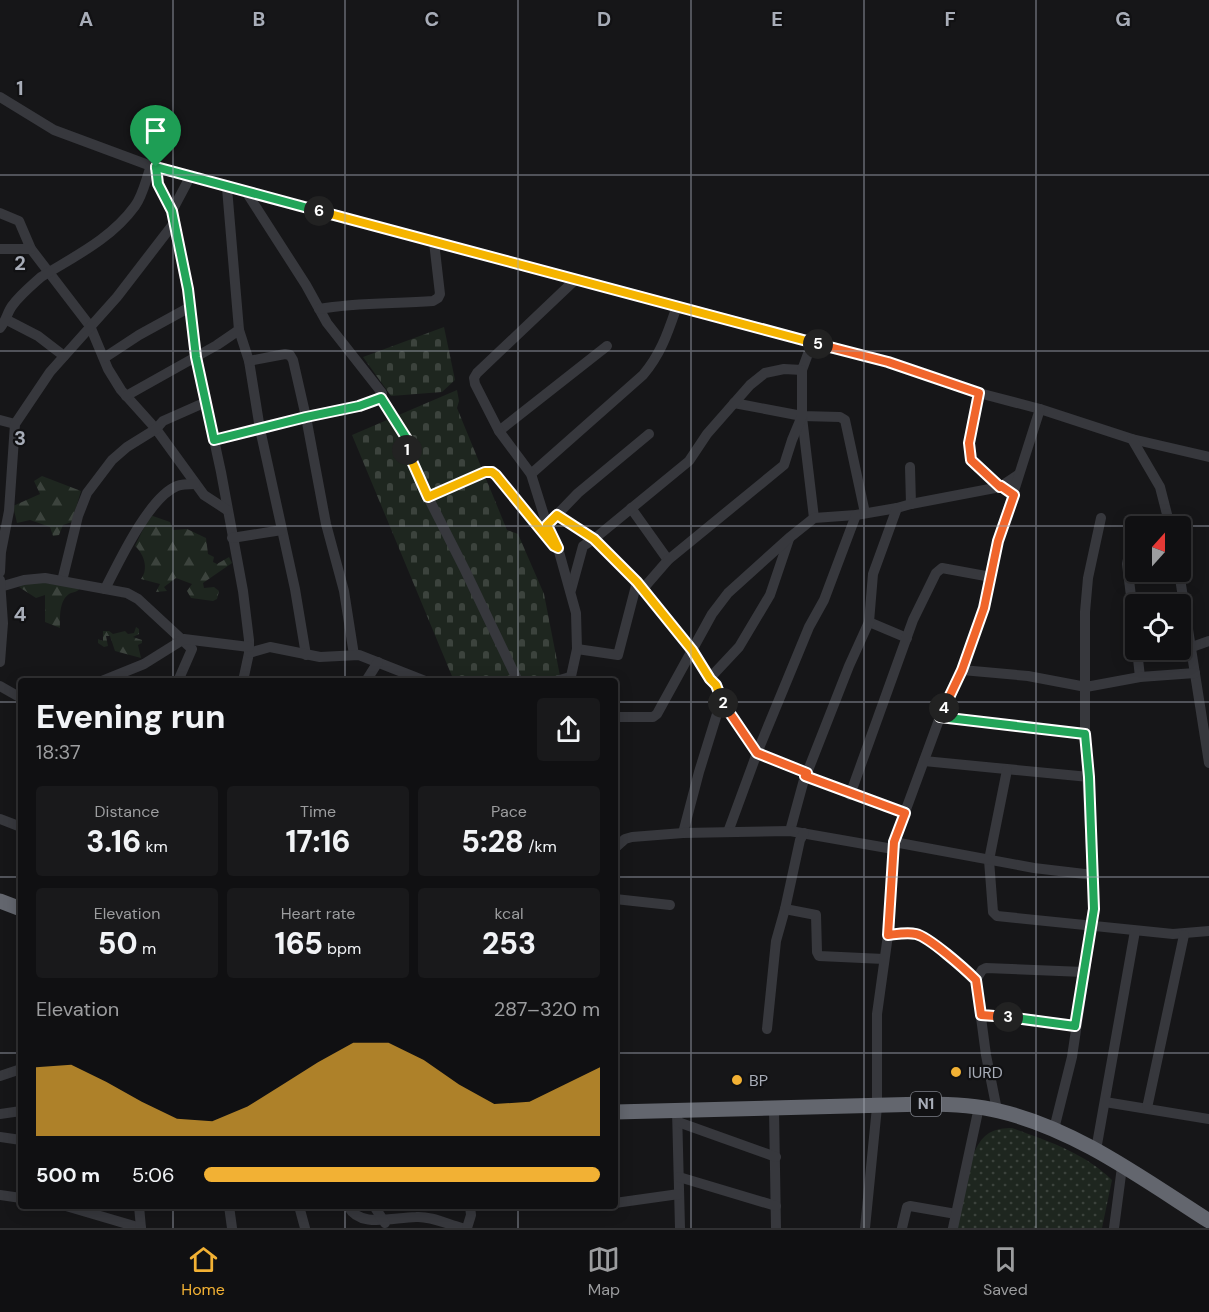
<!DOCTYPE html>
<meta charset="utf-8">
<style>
body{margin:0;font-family:"DM Sans",sans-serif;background:#19191b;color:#f1f3f6;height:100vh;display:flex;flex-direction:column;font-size:22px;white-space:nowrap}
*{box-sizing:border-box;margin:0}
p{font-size:20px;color:#9c9d9f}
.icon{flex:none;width:33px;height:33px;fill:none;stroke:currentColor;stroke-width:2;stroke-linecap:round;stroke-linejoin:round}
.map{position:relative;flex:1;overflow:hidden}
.side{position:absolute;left:18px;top:678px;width:600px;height:531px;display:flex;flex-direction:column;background:#101012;border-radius:6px;box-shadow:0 3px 15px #0003,0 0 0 2px #303032}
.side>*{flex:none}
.needle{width:39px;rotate:21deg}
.controls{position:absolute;left:1125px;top:516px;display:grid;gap:12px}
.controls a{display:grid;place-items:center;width:66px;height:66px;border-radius:6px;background:#101012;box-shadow:0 3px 15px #0003,0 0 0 2px #303032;font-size:30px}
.pin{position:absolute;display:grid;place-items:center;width:51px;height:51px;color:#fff;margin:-62px -26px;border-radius:50% 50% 50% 0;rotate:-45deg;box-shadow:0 0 6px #0007}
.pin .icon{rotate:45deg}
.km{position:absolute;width:30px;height:30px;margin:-15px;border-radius:50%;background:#222;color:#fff;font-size:16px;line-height:30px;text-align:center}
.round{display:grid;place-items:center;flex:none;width:63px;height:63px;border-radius:6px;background:#19191b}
.overview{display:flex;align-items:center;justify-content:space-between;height:102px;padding:0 18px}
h1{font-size:33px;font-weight:800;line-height:45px}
.metrics{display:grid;grid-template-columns:repeat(3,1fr);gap:9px;height:102px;padding:6px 18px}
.metrics div{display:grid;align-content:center;border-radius:6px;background:#19191b;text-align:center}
.metrics b{font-size:30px;font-weight:800}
.metrics small{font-size:16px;font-weight:400}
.metrics p{font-size:16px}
.chart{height:168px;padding:12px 18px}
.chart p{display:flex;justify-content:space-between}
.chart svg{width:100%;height:108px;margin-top:6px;fill:#f2b134;opacity:.7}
ul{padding:0 18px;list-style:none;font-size:20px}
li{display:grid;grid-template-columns:96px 72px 1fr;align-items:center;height:45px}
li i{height:15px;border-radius:8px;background:#f2b134}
.tab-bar{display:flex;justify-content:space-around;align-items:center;height:84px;border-top:2px solid #303032;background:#101012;font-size:16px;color:#9c9d9f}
.tab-bar a{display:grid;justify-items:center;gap:3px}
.tab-bar .on{color:#f2b134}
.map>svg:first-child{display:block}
</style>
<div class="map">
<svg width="1209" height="1228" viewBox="0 0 1209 1228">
<defs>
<pattern id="grass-dots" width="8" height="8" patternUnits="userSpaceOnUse" patternTransform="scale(1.5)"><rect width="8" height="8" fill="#1e261f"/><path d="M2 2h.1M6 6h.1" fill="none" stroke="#3c433d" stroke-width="1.8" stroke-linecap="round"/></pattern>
<pattern id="forest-firs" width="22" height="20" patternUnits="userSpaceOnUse" patternTransform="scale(1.5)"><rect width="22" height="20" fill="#1e261f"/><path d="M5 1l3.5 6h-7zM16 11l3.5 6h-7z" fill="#3c433d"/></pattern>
<pattern id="cemetery-stones" width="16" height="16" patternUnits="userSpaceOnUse" patternTransform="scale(1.5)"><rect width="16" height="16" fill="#1e261f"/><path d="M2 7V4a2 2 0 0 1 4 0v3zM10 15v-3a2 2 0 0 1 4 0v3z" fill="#3c433d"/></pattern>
</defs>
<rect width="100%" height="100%" fill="#161618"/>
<path fill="url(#grass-dots)" d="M1012,1128C1048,1141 1085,1153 1112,1180L1102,1228H956C961,1204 967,1146 989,1133C996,1129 1004,1128 1012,1128Z"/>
<g fill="url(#forest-firs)">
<polygon points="42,476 81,491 72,522 63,525 59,535 53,536 50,527 30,520 17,523 13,506 40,494 34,481"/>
<path d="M150,515L170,522L173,530L187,529L206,538L208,554L214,557L213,562L217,564L229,557L232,563L203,583L204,588L214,587L219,591L217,599L213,601L191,598L187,591L192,584L176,578L164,587L167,591L156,592L160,584L141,579C149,569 144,554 135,546Z"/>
<path d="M31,581C49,583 64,587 81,586C78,593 75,591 69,594C59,601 60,617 60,628L45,622V595L36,598L19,587Z"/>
<polygon points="136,627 139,629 139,634 133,637 142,640 142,643 138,645 141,658 115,651 110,636 106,636 108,646 104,647 98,643 98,639 103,641 103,631 109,631 113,634 125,631 128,634 134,633"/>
</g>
<g fill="url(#cemetery-stones)">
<polygon points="444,327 455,380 442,392 391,396 363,357"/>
<polygon points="457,390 459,401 457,408 507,530 518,534 544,594 560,676 541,681 454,681 352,435"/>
</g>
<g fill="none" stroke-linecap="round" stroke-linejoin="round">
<g stroke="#37383d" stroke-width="10">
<polyline points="0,97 54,130 151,166 888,362 979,393 1040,409 1132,439 1209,457"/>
<polyline points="156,167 158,184 172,211 188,289 196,357 221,472 243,591 249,640 249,653 243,681"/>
<polyline points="227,188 239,330 249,361 260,429 295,589 306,655"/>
<polyline points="247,193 306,285 327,323 382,393 381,398 412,447 407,450 428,497 465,570 516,677"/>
<polyline points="172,211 190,177"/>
<polyline points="0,213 19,221 31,249 90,326 108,369 121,390 156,429 204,495 227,510"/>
<polyline points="0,249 31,249"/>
<path d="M319,309C357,302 395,304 433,301L438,298L440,294L434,242"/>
<polyline points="7,320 38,336 64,356"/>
<path d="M0,328C6,321 7,313 12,306C20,295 31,286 41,277C75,256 111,239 135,206C143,195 146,179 151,166"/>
<polyline points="104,358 139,335 190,307"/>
<polyline points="249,361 285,354 290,355 293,360 306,417 326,524 344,591 354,655"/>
<polyline points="979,393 969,443 971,460 1000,487"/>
<polyline points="126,396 217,345 239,330"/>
<polyline points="734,403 802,416 840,417 845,420 865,513"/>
<polyline points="802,417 814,518"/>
<polyline points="0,420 15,424"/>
<polyline points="499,431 607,346"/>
<polyline points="1132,439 1160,487 1170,526"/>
<polyline points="214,440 306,417 359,406 381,398"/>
<polyline points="910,467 911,504"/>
<path d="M531,474L643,375C661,354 668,332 677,306"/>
<polyline points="428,497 485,472 492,472 496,475 542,529 548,540"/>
<polyline points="631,508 668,560"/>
<polyline points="557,515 594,539 637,582 692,650 709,679 716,685 721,701 757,753 807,773 805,776 905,813"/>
<polyline points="552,520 578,493 649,434"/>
<polyline points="232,538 282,530"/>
<polyline points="1136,556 1128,559 1127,564 1136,636"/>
<polyline points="0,572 1,552 9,511 15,424 50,372 117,297 174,223"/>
<polyline points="1179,572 1209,763"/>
<polyline points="62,581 78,516 87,493 112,460 127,447 156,429 163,421 206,402"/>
<polyline points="0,587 24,580 45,578 127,593 138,599 192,649 178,681"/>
<path d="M105,589C119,562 149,497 177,486C182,484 189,484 195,484"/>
<polyline points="571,590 583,546 594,539 689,461 707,434 750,385 765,373 784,369 802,370 812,343"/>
<polyline points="642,590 668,560 784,465 792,440 802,416 802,370"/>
<polyline points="869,622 907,638"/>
<polyline points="1192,647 1209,641"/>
<polyline points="577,649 618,655 637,582"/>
<polyline points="1137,650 1140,677"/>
<polyline points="249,653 270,647 320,657 359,655 425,681"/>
<polyline points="0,662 3,623 0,580"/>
<polyline points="962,670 1028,676 1086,687 1140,677 1195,673"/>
<polyline points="709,679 739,647 770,595 789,539"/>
<polyline points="102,681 144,664 184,639 249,647"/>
<polyline points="366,681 378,662"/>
<polyline points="556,681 570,677"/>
<polyline points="570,681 577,649 576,613 556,541 547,525 531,474 499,431 475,384 474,378 477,373 575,280"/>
<polyline points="0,686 21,698"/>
<polyline points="615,717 653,717 657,714 712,614 728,593 789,538 814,518 856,515 897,508 911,504 1000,487 1018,475"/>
<polyline points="940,717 1085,734"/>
<polyline points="924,761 1089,777"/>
<polyline points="1007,770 989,860 993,912 997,916 1173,934 1209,931"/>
<polyline points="807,773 849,666 869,622 873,574 897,508"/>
<polyline points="850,795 913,620 936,573 942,568 991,577"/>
<polyline points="0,819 21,827"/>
<polyline points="790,831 805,776"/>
<polyline points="728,832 757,753 809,627 824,600 856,515"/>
<polyline points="683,833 699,772 721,701"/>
<polyline points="894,842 1034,868 1093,875"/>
<polyline points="615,848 625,839 632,837 683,833 790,831 893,849"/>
<polyline points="615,899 670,905"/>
<polyline points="785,909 816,915 817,952 819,956 884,959"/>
<path d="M888,935C902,934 914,932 927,939L976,980L986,1055L997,1110"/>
<polyline points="976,980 982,970 986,968 1084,972"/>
<polyline points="981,1015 1029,1019 1075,1026"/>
<polyline points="767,1029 776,941 785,909 800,840 804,833"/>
<polyline points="0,1076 21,1069"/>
<polyline points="1105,1102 1209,1119"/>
<polyline points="1147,1108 1184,935"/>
<polyline points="774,1109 776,1228"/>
<polyline points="677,1110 680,1228"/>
<polyline points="0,1114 21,1111"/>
<polyline points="678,1122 776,1157"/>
<polyline points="1054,1129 1072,1057 1094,909 1085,734 1085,612 1088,578 1101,518"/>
<polyline points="0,1137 21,1140"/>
<polyline points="1096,1150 1135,931"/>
<polyline points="679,1177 776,1206"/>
<polyline points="0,1195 21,1198"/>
<polyline points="615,1203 679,1194"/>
<polyline points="66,1206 141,1228"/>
<polyline points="139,1206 141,1228"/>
<polyline points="229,1206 232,1228"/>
<polyline points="299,1206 305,1228"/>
<path d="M348,1206C360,1228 389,1218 416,1217C431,1216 447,1224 462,1228"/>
<polyline points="374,1206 385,1223"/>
<polyline points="467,1228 471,1215 470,1206"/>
<polyline points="865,1228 877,1107 877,1014 888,935 894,842 940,717 962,670 984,608 998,541 1040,409"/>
<polyline points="902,1228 907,1207 910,1206 956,1214"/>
<polyline points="953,1228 979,1107"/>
<polyline points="1114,1228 1122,1167"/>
</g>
<g stroke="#63666e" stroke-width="15">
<polyline points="0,901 21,909"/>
<path d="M615,1112L926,1104C950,1104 975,1105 999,1111C1076,1129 1143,1179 1209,1221"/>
</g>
</g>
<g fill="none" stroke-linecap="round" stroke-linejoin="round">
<defs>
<polyline id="split-1" points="156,167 158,184 172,211 188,289 196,357 214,440 306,417 359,406 381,398 412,447 407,450"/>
<polyline id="split-2" points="407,450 428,497 485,472 492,472 496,475 554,546 558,548 547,525 557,515 594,539 637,582 692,650 710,679 716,685 723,703"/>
<path id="split-3" d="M723,703L757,753L807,773L805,776L905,813L894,842L888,935C897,934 907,932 916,934C929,937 965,969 976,980L981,1015L1008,1017"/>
<polyline id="split-4" points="944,708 940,717 1085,734 1089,777 1094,909 1075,1026 1008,1017"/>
<polyline id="split-5" points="818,344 888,362 979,393 969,443 971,460 1000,487 1001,486 1014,495 998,541 984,608 962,670 944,708"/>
<polyline id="split-6" points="319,211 818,344"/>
<polyline id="split-7" points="156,167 319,211"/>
</defs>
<use href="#split-1" stroke="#fff" stroke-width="12"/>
<use href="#split-2" stroke="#fff" stroke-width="12"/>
<use href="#split-3" stroke="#fff" stroke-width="12"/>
<use href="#split-4" stroke="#fff" stroke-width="12"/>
<use href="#split-5" stroke="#fff" stroke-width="12"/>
<use href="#split-6" stroke="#fff" stroke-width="12"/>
<use href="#split-7" stroke="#fff" stroke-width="12"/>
<use href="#split-1" stroke="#22a559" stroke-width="8"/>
<use href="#split-2" stroke="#f5b400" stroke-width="8"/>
<use href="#split-3" stroke="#f0652b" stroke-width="8"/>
<use href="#split-4" stroke="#22a559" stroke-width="8"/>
<use href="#split-5" stroke="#f0652b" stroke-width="8"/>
<use href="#split-6" stroke="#f5b400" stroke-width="8"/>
<use href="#split-7" stroke="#22a559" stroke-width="8"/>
</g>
<path fill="none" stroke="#a8adb8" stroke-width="1.5" stroke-opacity="0.55" d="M173,0V681M345,0V681M518,0V681M691,0V1228M864,0V1228M1036,0V1228M0,175H1209M0,351H1209M0,526H1209M0,702H21M615,702H1209M0,877H21M615,877H1209M0,1053H21M615,1053H1209M173,1206V1228M345,1206V1228M518,1206V1228"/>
<g fill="#f2b134" stroke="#111113" stroke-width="2">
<circle cx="956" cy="1072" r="6"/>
<circle cx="737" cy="1080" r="6"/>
</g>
<g text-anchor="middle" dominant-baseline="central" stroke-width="4.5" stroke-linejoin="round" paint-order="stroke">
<rect fill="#111113" stroke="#7b7e86" stroke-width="1.5" x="911" y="1092" width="30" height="24" rx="4.5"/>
<g font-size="15" font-weight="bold" fill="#a8adb8">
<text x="926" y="1104">N1</text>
</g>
<g font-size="16" fill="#a8adb8" stroke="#111113" text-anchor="start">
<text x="968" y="1072">IURD</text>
<text x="749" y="1080">BP</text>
</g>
</g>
<g font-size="20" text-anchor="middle" font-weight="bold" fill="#a8adb8" stroke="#111113" stroke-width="4.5" stroke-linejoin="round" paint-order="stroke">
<text x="86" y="26">A</text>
<text x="259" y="26">B</text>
<text x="432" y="26">C</text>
<text x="604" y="26">D</text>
<text x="777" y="26">E</text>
<text x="950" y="26">F</text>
<text x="1123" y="26">G</text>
<text x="20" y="95">1</text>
<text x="20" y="270">2</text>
<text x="20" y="445">3</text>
<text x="20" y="621">4</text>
</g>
</svg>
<div class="controls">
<a><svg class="needle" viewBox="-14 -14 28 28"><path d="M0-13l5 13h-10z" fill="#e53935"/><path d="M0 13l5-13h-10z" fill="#9c9d9f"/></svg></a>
<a><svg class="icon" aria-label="locate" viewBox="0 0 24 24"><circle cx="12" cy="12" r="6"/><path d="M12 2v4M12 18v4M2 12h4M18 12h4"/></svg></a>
</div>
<div class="pin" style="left:156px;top:167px;background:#1e9e55"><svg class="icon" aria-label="arrive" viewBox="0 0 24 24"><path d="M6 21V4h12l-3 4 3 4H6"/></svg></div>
<b class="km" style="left:407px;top:450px">1</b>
<b class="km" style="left:723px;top:703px">2</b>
<b class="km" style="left:1008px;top:1017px">3</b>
<b class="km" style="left:944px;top:708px">4</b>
<b class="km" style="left:818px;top:344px">5</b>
<b class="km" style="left:319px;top:211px">6</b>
<section class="side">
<div class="overview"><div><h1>Evening run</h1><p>18:37</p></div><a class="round"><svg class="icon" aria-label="share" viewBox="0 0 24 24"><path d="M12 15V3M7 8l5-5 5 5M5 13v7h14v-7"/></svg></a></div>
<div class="metrics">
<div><p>Distance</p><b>3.16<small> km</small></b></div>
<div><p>Time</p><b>17:16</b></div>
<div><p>Pace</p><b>5:28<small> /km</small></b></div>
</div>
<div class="metrics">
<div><p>Elevation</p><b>50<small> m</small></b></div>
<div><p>Heart rate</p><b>165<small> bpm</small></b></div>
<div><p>kcal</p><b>253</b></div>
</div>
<div class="chart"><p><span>Elevation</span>287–320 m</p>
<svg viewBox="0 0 160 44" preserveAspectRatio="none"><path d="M0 44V16L10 15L20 22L30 30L40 37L50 38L60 32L70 23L80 14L90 6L100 6L110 13L120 23L130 31L140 30L150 23L160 16V44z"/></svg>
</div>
<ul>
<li><b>500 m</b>5:06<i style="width:100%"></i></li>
</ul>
</section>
</div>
<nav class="tab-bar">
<a class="on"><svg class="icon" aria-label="home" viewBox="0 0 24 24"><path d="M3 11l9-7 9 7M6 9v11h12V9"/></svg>Home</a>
<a><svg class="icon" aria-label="map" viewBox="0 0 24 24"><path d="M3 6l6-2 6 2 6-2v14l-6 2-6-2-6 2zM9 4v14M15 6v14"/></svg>Map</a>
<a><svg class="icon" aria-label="saved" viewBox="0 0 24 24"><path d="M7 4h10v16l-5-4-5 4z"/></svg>Saved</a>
</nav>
